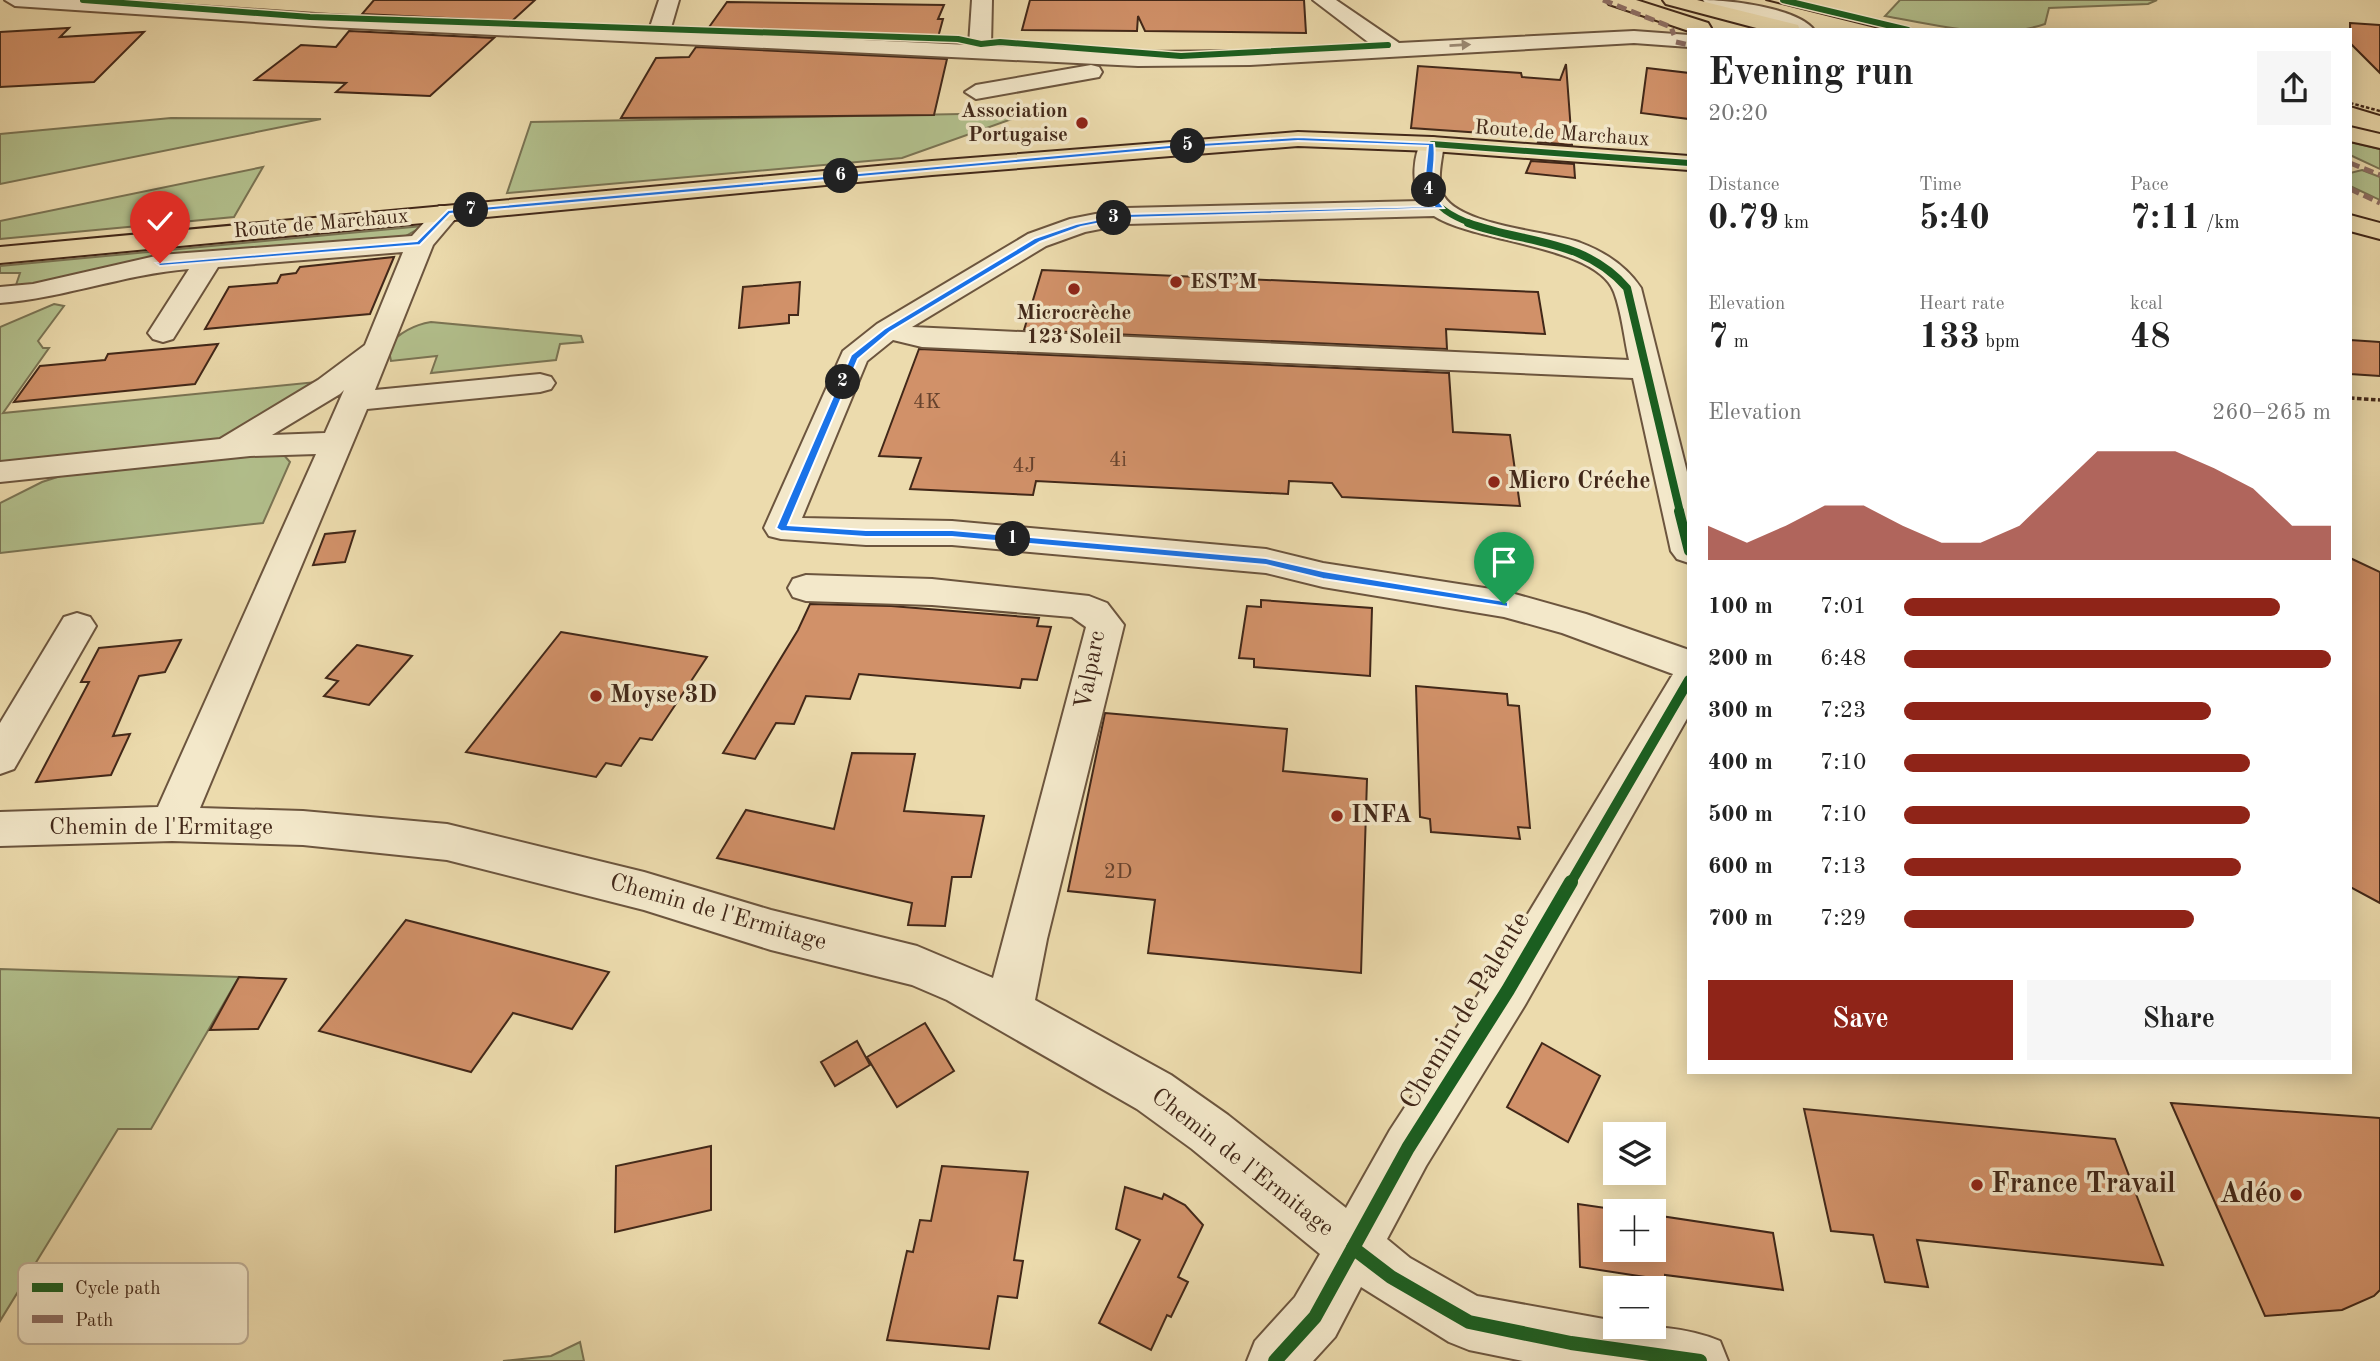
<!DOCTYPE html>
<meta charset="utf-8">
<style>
body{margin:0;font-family:"Old Standard TT",serif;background:#f6f6f6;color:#222;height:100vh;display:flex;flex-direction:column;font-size:26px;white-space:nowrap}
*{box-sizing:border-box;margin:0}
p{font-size:23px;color:#767676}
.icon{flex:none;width:38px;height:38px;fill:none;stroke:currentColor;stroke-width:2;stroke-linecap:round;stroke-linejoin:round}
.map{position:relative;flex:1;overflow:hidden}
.drawer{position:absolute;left:1687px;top:28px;width:665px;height:1046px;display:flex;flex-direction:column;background:#fff;border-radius:0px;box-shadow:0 4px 18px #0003}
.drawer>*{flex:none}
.tools{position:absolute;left:1603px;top:1122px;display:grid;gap:14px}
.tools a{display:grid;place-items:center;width:63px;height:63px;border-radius:0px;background:#fff;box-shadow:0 4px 18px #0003;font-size:35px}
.pin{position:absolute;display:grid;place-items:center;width:60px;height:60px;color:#fff;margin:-72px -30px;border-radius:50% 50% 50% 0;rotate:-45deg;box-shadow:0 0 7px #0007}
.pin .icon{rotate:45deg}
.km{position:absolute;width:35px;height:35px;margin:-18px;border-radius:50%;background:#222;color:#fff;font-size:19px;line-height:35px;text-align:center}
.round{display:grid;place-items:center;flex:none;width:74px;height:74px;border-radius:0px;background:#f6f6f6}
.head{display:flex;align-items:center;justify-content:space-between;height:119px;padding:0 21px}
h1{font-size:38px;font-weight:800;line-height:52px}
.metrics{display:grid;grid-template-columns:repeat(3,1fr);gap:10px;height:119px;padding:7px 21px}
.metrics div{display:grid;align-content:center}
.metrics b{font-size:35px;font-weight:800}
.metrics small{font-size:19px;font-weight:400}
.metrics p{font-size:19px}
.chart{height:196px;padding:14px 21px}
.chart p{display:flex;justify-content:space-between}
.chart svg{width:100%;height:126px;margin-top:7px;fill:#8f2418;opacity:.7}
.action{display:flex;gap:14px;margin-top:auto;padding:14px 21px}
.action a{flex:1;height:80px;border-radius:0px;background:#8f2418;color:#fff;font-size:28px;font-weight:800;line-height:80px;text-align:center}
.action a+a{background:#f6f6f6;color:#222}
ul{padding:0 21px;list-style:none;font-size:23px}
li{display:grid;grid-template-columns:112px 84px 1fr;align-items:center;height:52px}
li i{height:18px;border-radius:9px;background:#8f2418}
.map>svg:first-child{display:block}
</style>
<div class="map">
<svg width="2380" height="1361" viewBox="0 0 2380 1361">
<rect width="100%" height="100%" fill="#ecdbad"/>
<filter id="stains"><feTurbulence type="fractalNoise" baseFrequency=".00286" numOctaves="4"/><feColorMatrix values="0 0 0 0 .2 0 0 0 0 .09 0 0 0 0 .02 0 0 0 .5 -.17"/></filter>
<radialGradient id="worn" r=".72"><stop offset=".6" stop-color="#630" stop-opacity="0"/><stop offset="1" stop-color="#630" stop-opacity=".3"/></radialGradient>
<g fill="#b3c18e" stroke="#7a7454" stroke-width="2">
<path d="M1900,0H2157L2148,4L2049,8L2045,24C1995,41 1935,25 1885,16Z"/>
<polygon points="1014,113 1012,119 902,158 507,193 531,122"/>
<polygon points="171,118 321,119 0,184 0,134"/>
<polygon points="2350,142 2380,149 2380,169 2350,155"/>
<polygon points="263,167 234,217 0,239 0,221"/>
<polygon points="2362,170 2380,177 2380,200 2350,186 2350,173"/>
<polygon points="423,226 404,237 15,288 20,273 0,273 0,266"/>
<polygon points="54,304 64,306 38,341 43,348 49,348 3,413 327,381 236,434 205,444 0,466 0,327"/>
<path d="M431,322L581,336L583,342L560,344L556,360L431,373L437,356L391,361L388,346C400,332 413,325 431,322Z"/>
<polygon points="282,453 290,462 263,523 0,553 0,503 42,482 76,471"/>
<polygon points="0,969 239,977 151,1129 118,1129 0,1321"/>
<polygon points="580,1342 584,1361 503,1361 551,1356"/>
</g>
<g fill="#d19169" stroke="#422819" stroke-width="2">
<polygon points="374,0 535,0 512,21 362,14"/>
<polygon points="1030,0 1304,0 1306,33 1145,31 1138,16 1137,31 1022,30"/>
<polygon points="727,2 944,5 938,19 943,19 937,41 707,30"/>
<polygon points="2350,23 2380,25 2380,73 2350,43"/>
<polygon points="69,28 60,37 144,32 94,82 0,87 0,32"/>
<polygon points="349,31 494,38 430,96 336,92 346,83 255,80 301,45 336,47"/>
<polygon points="696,47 947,59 934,115 621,118 656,58 689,57"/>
<polygon points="1566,64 1572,145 1538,142 1540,137 1411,128 1418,66 1521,73 1522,77 1560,80"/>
<polygon points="1647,68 1689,73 1689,119 1641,113"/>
<polygon points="1531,161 1574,164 1575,178 1526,173"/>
<polygon points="394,257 370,314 205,329 229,287 277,283 281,275 296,273 300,267"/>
<polygon points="1042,270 1538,292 1545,334 1446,329 1447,349 1024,330"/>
<polygon points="800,282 798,315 789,315 789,323 739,328 743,287"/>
<polygon points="2350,340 2380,342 2380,376 2350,374"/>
<polygon points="218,344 195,384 14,402 40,366 105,360 108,354"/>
<polygon points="919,349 1449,373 1453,432 1510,435 1520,506 1342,497 1332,483 1289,481 1288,494 1036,481 1033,495 910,489 921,458 879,456"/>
<polygon points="355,531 345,562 313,565 325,534"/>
<polygon points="2350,558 2380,572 2380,903 2350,887"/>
<polygon points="1261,600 1372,608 1370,676 1254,667 1254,659 1239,658 1247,606 1261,607"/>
<polygon points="810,604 891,606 1039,618 1037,626 1051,627 1037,680 1022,679 1020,688 859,674 850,699 806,696 794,724 776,723 755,759 723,753 798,630"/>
<polygon points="561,632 707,657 652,740 640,738 621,766 606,763 596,777 466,752"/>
<polygon points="181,640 165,672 139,676 113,736 130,734 111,775 36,782 89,682 81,682 99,648"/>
<polygon points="357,645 412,656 369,705 324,696 338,681 326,678"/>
<polygon points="1416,686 1507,694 1508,705 1519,706 1530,828 1518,827 1520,839 1431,832 1430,819 1420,817"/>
<polygon points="1105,713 1287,729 1283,771 1367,779 1361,973 1148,953 1155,900 1068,891"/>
<polygon points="852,753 915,754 904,811 984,816 971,877 952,877 945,926 908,925 912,903 717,858 746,810 834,829"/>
<polygon points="406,920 609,972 572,1029 513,1013 471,1072 319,1031"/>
<polygon points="239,977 286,979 258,1029 210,1030"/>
<polygon points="925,1023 954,1071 897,1107 867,1057"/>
<polygon points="857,1041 870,1065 835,1086 821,1062"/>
<polygon points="1542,1043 1600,1076 1568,1142 1507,1107"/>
<polygon points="2171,1103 2380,1118 2380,1290 2374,1296 2342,1310 2265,1316"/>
<polygon points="1804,1109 2115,1139 2163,1265 1917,1240 1928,1287 1885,1282 1873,1235 1831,1231"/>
<polygon points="711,1146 711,1210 615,1232 616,1166"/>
<polygon points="942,1166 1028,1172 1014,1260 1023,1261 1017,1298 998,1296 989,1349 887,1340 907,1251 913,1252 920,1220 931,1221"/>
<polygon points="1125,1187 1162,1199 1164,1194 1185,1205 1203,1225 1178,1277 1188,1282 1171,1317 1167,1315 1151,1350 1099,1323 1140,1240 1116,1229"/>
<polygon points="1578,1204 1626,1211 1615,1211 1615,1250 1654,1250 1654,1215 1773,1233 1783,1290 1665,1275 1665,1280 1580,1267"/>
</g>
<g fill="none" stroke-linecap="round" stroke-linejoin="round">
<defs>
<g id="minor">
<polygon points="5,0 108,0 330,15 649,30 659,0 679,0 670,31 969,45 972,0 992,0 991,46 1138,52 1250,51 1372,45 1313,0 1336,0 1399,43 1634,31 1689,35 1689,47 1634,43 1250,65 1138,66 330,27 15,6"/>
<path d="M1703,0C1729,0 1798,8 1814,30H1788L1706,4Z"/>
<polygon points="1091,65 1099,67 1102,72 1099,77 976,99 965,92 976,85"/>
<path d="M1432,137L1441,139L1444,144C1442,159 1437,178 1442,192C1454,226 1550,231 1581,243C1605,252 1627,267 1641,288L1689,480V563L1677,559L1671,551L1633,378L922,347L893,340L867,361L802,518L952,521L1266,549L1323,563L1504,591L1586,614L1689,650V715L1525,1005L1426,1166L1387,1239L1410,1258L1477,1296L1615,1321V1326C1651,1326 1686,1327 1720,1341L1728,1361H1523L1469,1350L1449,1342L1361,1287L1335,1337L1313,1361H1247L1255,1341L1295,1297L1320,1254L1192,1149L1137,1109L947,1000L912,985L771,950L644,910L447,860L303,845L172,841L0,846V812L158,807L316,454L250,456L0,482V462L220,439L318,380L365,345L403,252L218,267L173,339L163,342L153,339L148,333L189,269C125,274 64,298 0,303V287L33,284L160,255L412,236L439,206H457L461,212L433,245L375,390L540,374L551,377L555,383L551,389L540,392L367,409L200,808L303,811L447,824L644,872L771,910L917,946L993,978L1086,627L1072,617L932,605L806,601L793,597L788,588L793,579L806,575L932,579L1089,596L1107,603L1124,625L1047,939L1035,1000L1171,1075L1228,1115L1346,1208L1390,1130L1491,975L1673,674L1562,633L1504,617L1323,587L1266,573L952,545H866L781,539L769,536L764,528L843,351L877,324L1028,234L1070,219L1126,208L1421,201C1411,185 1413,154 1423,139ZM1434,216C1476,243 1596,245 1614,292C1622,313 1624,338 1629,360L912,327L1046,246L1085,232L1126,224ZM344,390L325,433L272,435L340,394Z"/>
<polygon points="77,613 90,617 96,626 14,769 0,774 0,723 64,617"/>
</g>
<g id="major">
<polygon points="1606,0 1636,0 1708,23 1711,28 1689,31 1609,4"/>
<polygon points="1663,0 1697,0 1798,25 1800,30 1764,30 1666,4"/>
<polygon points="2350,127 2380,134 2380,148 2350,141"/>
<polygon points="1298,132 1432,137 1689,156 1689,170 1432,151 1298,146 932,175 0,263 0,247 932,161"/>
<polygon points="2350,215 2380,223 2380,239 2350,231"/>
</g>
</defs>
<use href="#minor" stroke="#6c553e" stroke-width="4"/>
<use href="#major" stroke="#422819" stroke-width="4"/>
<polyline stroke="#422819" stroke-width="2.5" stroke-dasharray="3.5 2" stroke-linecap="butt" points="2350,103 2380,111"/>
<polyline stroke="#422819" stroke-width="3.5" stroke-dasharray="4.5 2.5" stroke-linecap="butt" points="2350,398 2380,400"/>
<use href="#minor" fill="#f3e8ca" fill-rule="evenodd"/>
<use href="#major" fill="#ecdbad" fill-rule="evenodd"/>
<g stroke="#422819" stroke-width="2">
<polyline points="1766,0 1887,30"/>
<polyline points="2350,106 2380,115"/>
</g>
<g stroke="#8d6e63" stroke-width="5" stroke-dasharray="10 5" stroke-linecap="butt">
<polyline points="1603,0 1671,27 1674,35"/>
<polyline points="1676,42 1689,45"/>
<polyline points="2350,163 2380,175"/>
<polyline points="2350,189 2380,203"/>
</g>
<defs>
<g id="cycleway-far3">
<polyline points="83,0 310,17 958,39 981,44 1000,42 1181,56 1388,45"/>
<polyline points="1783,0 1908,30"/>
<path d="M1472,224C1427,207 1423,190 1432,144L1689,163"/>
</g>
<path id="cycleway-far2" d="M1468,223C1525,244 1584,238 1627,288L1680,512"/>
<g id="cycleway-far1">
<polyline points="1679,511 1689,551"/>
<polyline points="1570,884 1689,680"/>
</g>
<g id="cycleway">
<polyline points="1353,1248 1391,1277 1469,1322 1571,1343 1700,1361"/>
<polyline points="1275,1361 1315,1317 1408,1148 1508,990 1571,882"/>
</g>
</defs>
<use href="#cycleway-far3" stroke="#f3e8ca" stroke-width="9"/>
<use href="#cycleway-far2" stroke="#f3e8ca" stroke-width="11"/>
<use href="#cycleway-far1" stroke="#f3e8ca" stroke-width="15"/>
<use href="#cycleway" stroke="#f3e8ca" stroke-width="18"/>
<use href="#cycleway-far3" stroke="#1b5e20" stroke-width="6"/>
<use href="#cycleway-far2" stroke="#1b5e20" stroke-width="8"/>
<use href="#cycleway-far1" stroke="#1b5e20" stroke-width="10"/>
<use href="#cycleway" stroke="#1b5e20" stroke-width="14"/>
</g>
<defs><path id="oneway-solid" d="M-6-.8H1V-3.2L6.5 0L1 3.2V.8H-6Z" transform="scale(1.75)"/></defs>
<use fill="#9a8872" href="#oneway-solid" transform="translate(1460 45) rotate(-3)"/>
<path fill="#1a73e8" stroke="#fff" stroke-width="2" d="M1298,137L1434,143C1438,170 1424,183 1444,208L1126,218L1081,227L1040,242L890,332L858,359L788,525L866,530H952L1266,558L1323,571L1504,601L1508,602V607L1323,579L1266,565L952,537H866L781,531L776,528L851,355L884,329L1035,238L1076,224L1126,214L1434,206L1424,186L1428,146L1298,141L1170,149L450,214L420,245L160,266L156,263L417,241L448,210L1170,145Z"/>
<g fill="#8f2418" stroke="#f3e8ca" stroke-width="2.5">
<circle cx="1082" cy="123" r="7"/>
<circle cx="1176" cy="282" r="7"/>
<circle cx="1074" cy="289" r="7"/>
<circle cx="1494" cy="482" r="7"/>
<circle cx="596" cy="696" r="7"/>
<circle cx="1337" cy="816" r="7"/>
<circle cx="1977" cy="1185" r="7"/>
<circle cx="2296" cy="1195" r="7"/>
</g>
<g text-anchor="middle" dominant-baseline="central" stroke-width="7" stroke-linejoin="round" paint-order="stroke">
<g font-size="21" font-weight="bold" fill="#422819" stroke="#f3e8ca" text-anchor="end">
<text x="1068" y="111">Association<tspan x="1068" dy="24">Portugaise</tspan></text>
<text x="1190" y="282" text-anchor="start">EST’M</text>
<text x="1074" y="313" text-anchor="middle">Microcrèche<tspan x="1074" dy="24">123 Soleil</tspan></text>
</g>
<g font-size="21" fill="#422819" stroke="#f3e8ca">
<text transform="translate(1562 134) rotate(4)">Route de Marchaux</text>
<text transform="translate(321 224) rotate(-5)">Route de Marchaux</text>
</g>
<g font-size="21" fill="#66422d">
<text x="927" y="402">4K</text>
<text x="1118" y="460">4i</text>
<text x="1024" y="466">4J</text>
<text x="1118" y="872">2D</text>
</g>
<g font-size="24" font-weight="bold" fill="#422819" stroke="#f3e8ca" text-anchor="start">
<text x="1508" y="482">Micro Créche</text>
<text x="610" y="696">Moyse 3D</text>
<text x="1351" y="816">INFA</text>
</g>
<g font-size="24" fill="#422819" stroke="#f3e8ca">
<text transform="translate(1091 670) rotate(-79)">Valparc</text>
<text x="161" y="828">Chemin de l'Ermitage</text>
<text transform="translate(718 913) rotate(16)">Chemin de l'Ermitage</text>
<text transform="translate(1242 1163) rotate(38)">Chemin de l'Ermitage</text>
</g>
<g font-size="28" fill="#422819" stroke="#f3e8ca">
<text transform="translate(1466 1011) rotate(-59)">Chemin de Palente</text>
</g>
<g font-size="28" font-weight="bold" fill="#422819" stroke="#f3e8ca" text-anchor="start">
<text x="1991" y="1185">France Travail</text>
<text x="2282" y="1195" text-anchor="end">Adéo</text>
</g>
</g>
<rect x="18" y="1263" width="230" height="81" rx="10" fill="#f3e8ca" stroke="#beae95" stroke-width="2"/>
<rect x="32" y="1283" width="31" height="9" fill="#1b5e20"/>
<rect x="32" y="1315" width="31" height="8" fill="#8d6e63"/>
<g font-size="19" fill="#422819">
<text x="75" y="1294">Cycle path</text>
<text x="75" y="1326">Path</text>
</g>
<rect width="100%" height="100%" filter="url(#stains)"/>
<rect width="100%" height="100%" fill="url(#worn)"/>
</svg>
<div class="tools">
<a><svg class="icon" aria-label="layers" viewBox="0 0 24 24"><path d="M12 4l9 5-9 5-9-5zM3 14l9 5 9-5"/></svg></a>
<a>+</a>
<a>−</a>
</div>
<div class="pin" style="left:1504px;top:604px;background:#1e9e55"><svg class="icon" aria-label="arrive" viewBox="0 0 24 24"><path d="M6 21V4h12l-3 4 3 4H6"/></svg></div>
<div class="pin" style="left:160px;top:263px;background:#d93025"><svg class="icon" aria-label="check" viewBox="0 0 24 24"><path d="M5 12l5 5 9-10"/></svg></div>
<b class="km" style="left:1013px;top:539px">1</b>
<b class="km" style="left:843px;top:382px">2</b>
<b class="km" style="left:1114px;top:218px">3</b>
<b class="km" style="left:1429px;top:190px">4</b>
<b class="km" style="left:1188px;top:146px">5</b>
<b class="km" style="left:841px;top:176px">6</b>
<b class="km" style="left:471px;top:210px">7</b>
<section class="drawer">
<div class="head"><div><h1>Evening run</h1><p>20:20</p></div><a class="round"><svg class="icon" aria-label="share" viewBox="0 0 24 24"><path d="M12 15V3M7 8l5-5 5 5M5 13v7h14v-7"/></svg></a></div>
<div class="metrics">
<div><p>Distance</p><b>0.79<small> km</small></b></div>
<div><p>Time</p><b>5:40</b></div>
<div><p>Pace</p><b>7:11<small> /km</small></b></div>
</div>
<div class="metrics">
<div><p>Elevation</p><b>7<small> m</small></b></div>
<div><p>Heart rate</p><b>133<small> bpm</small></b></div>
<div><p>kcal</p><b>48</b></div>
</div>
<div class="chart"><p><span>Elevation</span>260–265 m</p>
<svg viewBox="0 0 160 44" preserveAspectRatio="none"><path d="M0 44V32L10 38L20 32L30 25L40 25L50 32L60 38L70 38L80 32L90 19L100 6L110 6L120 6L130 12L140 19L150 32L160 32V44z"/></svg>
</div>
<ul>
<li><b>100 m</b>7:01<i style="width:88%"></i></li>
<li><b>200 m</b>6:48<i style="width:100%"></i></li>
<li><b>300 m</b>7:23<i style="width:72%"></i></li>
<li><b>400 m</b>7:10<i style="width:81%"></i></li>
<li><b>500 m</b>7:10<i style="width:81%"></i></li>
<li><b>600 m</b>7:13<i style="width:79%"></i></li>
<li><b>700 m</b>7:29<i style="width:68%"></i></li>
</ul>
<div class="action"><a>Save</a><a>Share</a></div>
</section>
</div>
